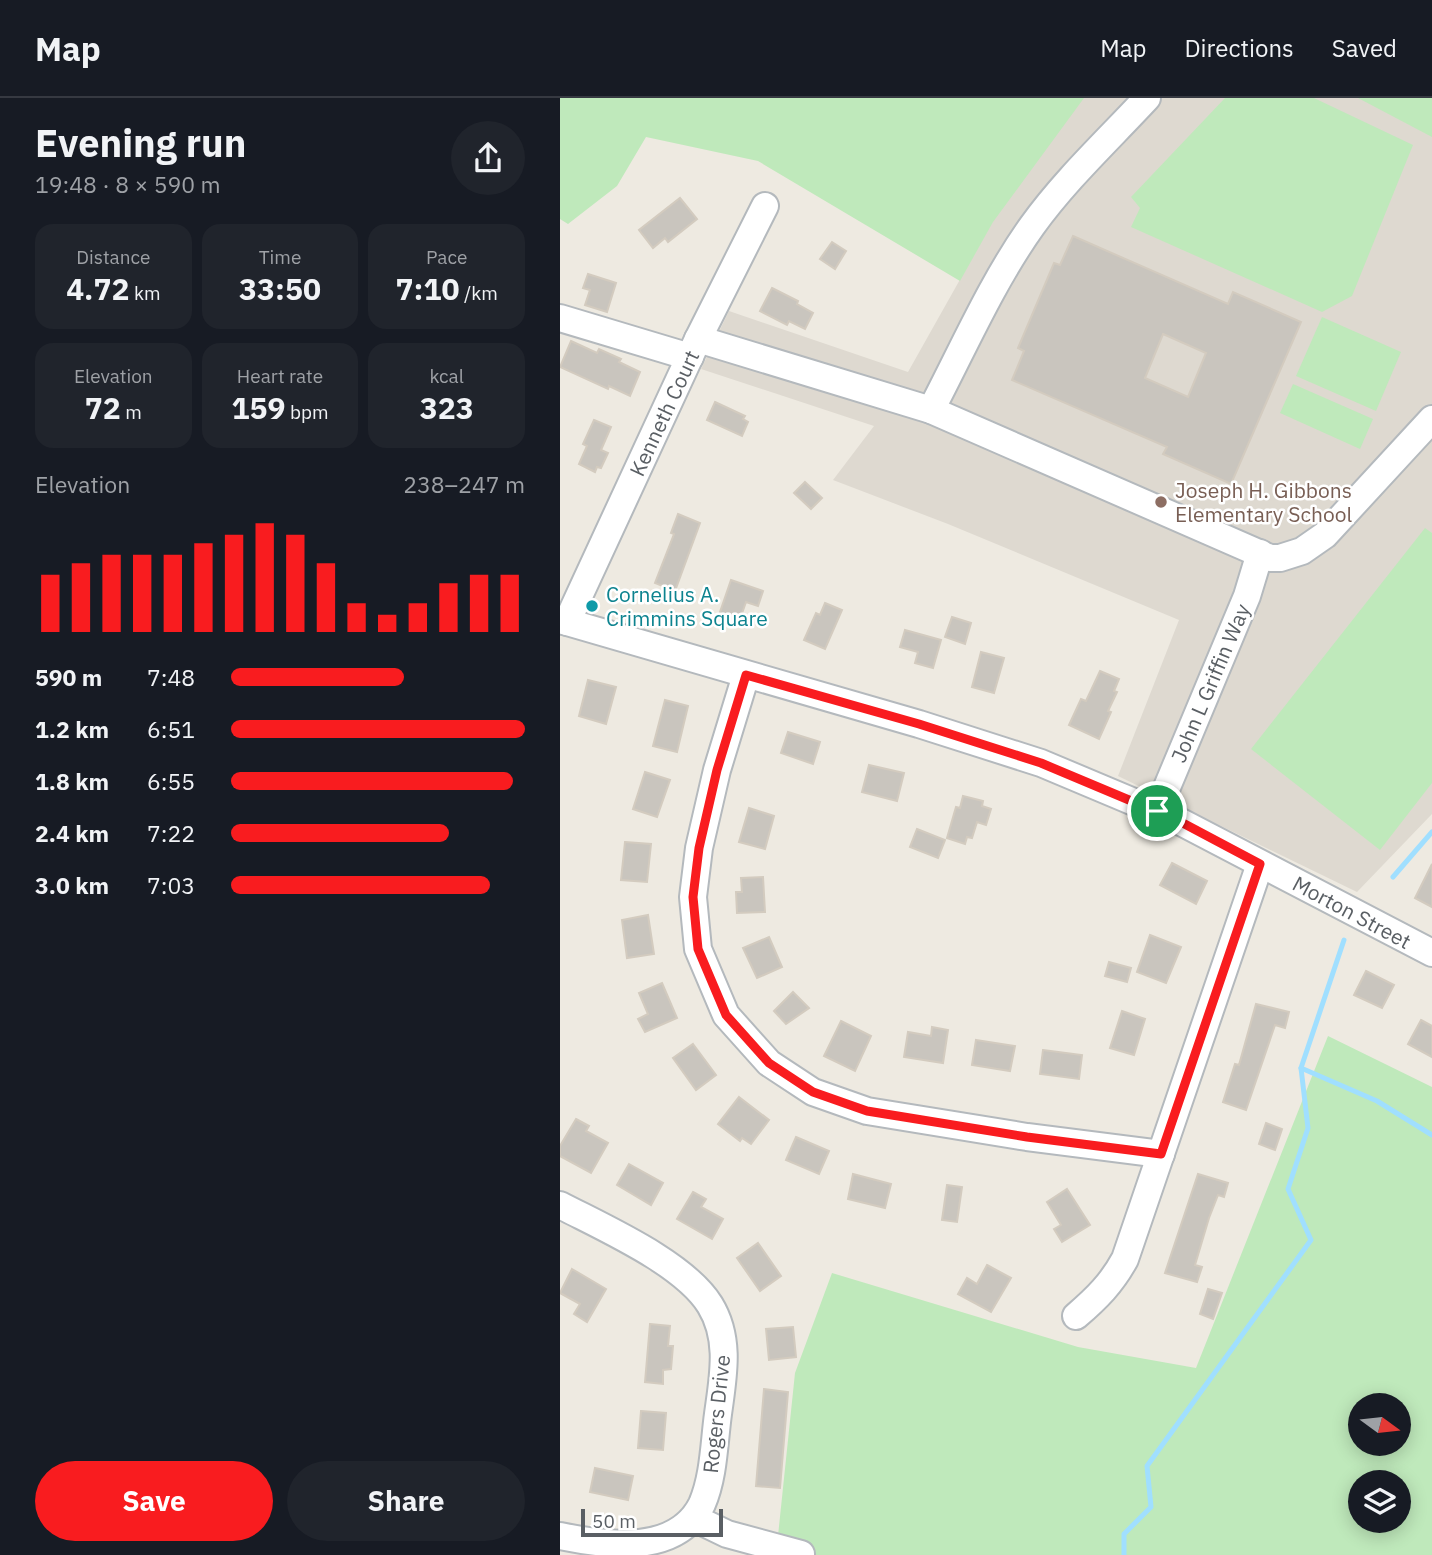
<!DOCTYPE html>
<meta charset="utf-8">
<style>
body{margin:0;font-family:"IBM Plex Sans",sans-serif;background:#20242c;color:#f1f3f6;height:100vh;display:flex;flex-direction:column;font-size:26px;white-space:nowrap}
*{box-sizing:border-box;margin:0}
p{font-size:23px;color:#9ea1a6}
.icon{flex:none;width:38px;height:38px;fill:none;stroke:currentColor;stroke-width:2;stroke-linecap:round;stroke-linejoin:round}
.map{position:relative;flex:1;overflow:hidden}
.sheet{display:flex;flex-direction:column;background:#171b24;width:560px}
.sheet>*{flex:none}
.needle{width:46px;rotate:105deg}
.tools{position:absolute;left:788px;top:1295px;display:grid;gap:14px}
.tools a{display:grid;place-items:center;width:63px;height:63px;border-radius:50%;background:#171b24;box-shadow:0 4px 18px #0003;font-size:35px}
.scale{position:absolute;left:21px;bottom:18px;width:142px;box-sizing:border-box;padding-left:7px;border:4px solid #5a5f64;border-top:0;font-size:19px;line-height:24px;white-space:nowrap;color:#5a5f64;-webkit-text-stroke:5px #fff;paint-order:stroke}
.pin{position:absolute;display:grid;place-items:center;width:60px;height:60px;color:#fff;margin:-30px;border:4px solid #fff;border-radius:50%;box-shadow:0 2px 7px #0007}
.round{display:grid;place-items:center;flex:none;width:74px;height:74px;border-radius:37px;background:#20242c}
.head{display:flex;align-items:center;justify-content:space-between;height:119px;padding:0 35px}
h1{font-size:38px;font-weight:800;line-height:52px}
.figures{display:grid;grid-template-columns:repeat(3,1fr);gap:10px;height:119px;padding:7px 35px}
.figures div{display:grid;align-content:center;border-radius:18px;background:#20242c;text-align:center}
.figures b{font-size:30px;font-weight:800}
.figures small{font-size:19px;font-weight:400}
.figures p{font-size:19px}
.chart{height:196px;padding:14px 35px}
.chart p{display:flex;justify-content:space-between}
.chart svg{width:100%;height:126px;margin-top:7px;stroke:#f91c1f;stroke-width:6}
.button{display:flex;gap:14px;margin-top:auto;padding:14px 35px}
.button a{flex:1;height:80px;border-radius:42px;background:#f91c1f;color:#fff;font-size:28px;font-weight:800;line-height:80px;text-align:center}
.button a+a{background:#20242c;color:#f1f3f6}
ul{padding:0 35px;list-style:none;font-size:23px}
li{display:grid;grid-template-columns:112px 84px 1fr;align-items:center;height:52px}
li i{height:18px;border-radius:9px;background:#f91c1f}
header{display:flex;align-items:center;gap:42px;box-sizing:border-box;height:98px;padding:0 35px;background:#171b24;border-bottom:2px solid #363941}
header strong{font-size:33px}
nav{display:flex;gap:38px;margin-inline-start:auto;font-size:24px}
main{display:flex;flex:1;min-height:0}
.map>svg:first-child{display:block}
</style>
<header>
<strong>Map</strong>
<nav><a>Map</a><a>Directions</a><a>Saved</a></nav>
</header>
<main>
<section class="sheet">
<div class="head"><div><h1>Evening run</h1><p>19:48 · 8 × 590 m</p></div><a class="round"><svg class="icon" aria-label="share" viewBox="0 0 24 24"><path d="M12 15V3M7 8l5-5 5 5M5 13v7h14v-7"/></svg></a></div>
<div class="figures">
<div><p>Distance</p><b>4.72<small> km</small></b></div>
<div><p>Time</p><b>33:50</b></div>
<div><p>Pace</p><b>7:10<small> /km</small></b></div>
</div>
<div class="figures">
<div><p>Elevation</p><b>72<small> m</small></b></div>
<div><p>Heart rate</p><b>159<small> bpm</small></b></div>
<div><p>kcal</p><b>323</b></div>
</div>
<div class="chart"><p><span>Elevation</span>238–247 m</p>
<svg viewBox="0 0 160 44" preserveAspectRatio="none"><path d="M5 44V24M15 44V20M25 44V17M35 44V17M45 44V17M55 44V13M65 44V10M75 44V6M85 44V10M95 44V20M105 44V34M115 44V38M125 44V34M135 44V27M145 44V24M155 44V24"/></svg>
</div>
<ul>
<li><b>590 m</b>7:48<i style="width:59%"></i></li>
<li><b>1.2 km</b>6:51<i style="width:100%"></i></li>
<li><b>1.8 km</b>6:55<i style="width:96%"></i></li>
<li><b>2.4 km</b>7:22<i style="width:74%"></i></li>
<li><b>3.0 km</b>7:03<i style="width:88%"></i></li>
</ul>
<div class="button"><a>Save</a><a>Share</a></div>
</section>
<div class="map">
<svg width="872" height="1457" viewBox="0 0 872 1457">
<rect width="100%" height="100%" fill="#eeeae1"/>
<polygon fill="#ded9d0" points="445,0 831,0 872,24 872,716 797,794 558,678 619,522 388,426 273,382 314,328 141,271 169,213 348,274 488,25"/>
<g fill="#bfe9bb" fill-rule="evenodd">
<polygon points="0,0 524,0 433,124 400,183 198,63 86,39 57,88 8,126 0,121"/>
<polygon points="665,0 754,0 853,47 792,198 762,214 571,129 580,110 571,99"/>
<polygon points="798,0 872,0 872,39"/>
<polygon points="762,219 841,254 816,313 736,278"/>
<polygon points="733,286 813,321 800,351 720,315"/>
<polygon points="865,430 872,435 872,685 820,752 691,651"/>
<path d="M768,938L872,989V1457H216L235,1275L272,1175L518,1249L636,1270ZM800,1307H838V1346H800ZM800,1384H838V1423H800Z"/>
</g>
<g fill="none" stroke-linecap="round" stroke-linejoin="round">
<g stroke="#a0dfff" stroke-width="5">
<polyline points="833,779 872,734"/>
<polyline points="741,970 817,1003 872,1037"/>
<polyline points="564,1457 564,1436 591,1409 587,1368 751,1142 728,1091 748,1030 741,970 784,842"/>
</g>
</g>
<g fill="#c9c5be" stroke="#d3cbbf" stroke-width="2" fill-rule="evenodd">
<polygon points="120,100 137,121 108,144 105,140 93,150 79,132"/>
<path d="M513,138L668,206L673,194L741,224L671,386L603,356L607,349L452,282L464,253L458,250L494,165L500,167ZM603,236L646,255L628,299L585,280Z"/>
<polygon points="272,144 286,153 275,171 260,161"/>
<polygon points="28,176 56,185 47,214 25,207 30,192 23,190"/>
<polygon points="212,190 238,203 237,206 253,215 245,231 229,223 227,227 200,213"/>
<polygon points="11,243 37,255 39,251 61,261 59,264 80,274 70,298 49,288 48,291 0,269"/>
<polygon points="155,304 185,318 183,321 188,324 182,338 147,322"/>
<polygon points="34,322 51,329 41,352 48,355 41,370 37,369 35,374 19,366 27,348 23,346"/>
<polygon points="245,384 262,400 251,411 234,395"/>
<polygon points="118,416 140,425 115,493 95,485 114,436 111,435"/>
<polygon points="171,482 203,493 198,508 186,504 179,524 159,517"/>
<polygon points="265,505 282,512 265,551 244,542 256,515 260,517"/>
<polygon points="392,519 411,525 405,546 385,539"/>
<polygon points="345,532 381,542 373,570 355,565 358,554 340,549"/>
<polygon points="421,554 444,560 434,595 412,589"/>
<polygon points="540,573 559,581 554,593 557,594 548,613 551,614 539,641 509,627 521,601 526,603"/>
<polygon points="28,582 56,589 46,626 19,618"/>
<polygon points="105,602 128,608 117,654 93,648"/>
<polygon points="228,634 260,644 253,666 221,655"/>
<polygon points="309,667 344,675 337,703 302,694"/>
<polygon points="85,674 110,682 97,719 73,711"/>
<polygon points="403,698 423,703 422,708 431,711 426,727 417,724 412,740 407,739 405,746 387,740 396,709 400,710"/>
<polygon points="189,710 214,718 205,751 179,744"/>
<polygon points="357,731 385,742 378,760 350,749"/>
<polygon points="65,744 91,746 87,784 61,782"/>
<polygon points="612,765 647,783 636,806 600,787"/>
<polygon points="872,766 872,809 855,800"/>
<polygon points="203,779 205,814 177,815 176,794 182,794 181,780"/>
<polygon points="88,817 94,856 67,860 62,822"/>
<polygon points="590,837 621,849 606,885 577,874"/>
<polygon points="209,839 222,869 197,880 183,850"/>
<polygon points="549,864 571,870 567,884 545,878"/>
<polygon points="806,873 834,887 822,910 794,897"/>
<polygon points="102,885 117,920 85,934 78,921 88,916 79,895"/>
<polygon points="233,894 249,910 226,926 214,913"/>
<polygon points="696,906 729,914 725,930 715,927 686,1012 663,1004 675,966 679,967"/>
<polygon points="562,913 585,921 574,957 550,950"/>
<polygon points="861,922 872,928 872,959 848,946"/>
<polygon points="281,923 311,938 295,973 264,958"/>
<polygon points="372,929 388,932 383,965 344,959 348,934 371,938"/>
<polygon points="416,942 455,948 450,973 412,967"/>
<polygon points="133,946 156,977 136,992 113,960"/>
<polygon points="483,952 522,957 519,981 480,976"/>
<polygon points="179,999 209,1022 191,1046 182,1040 180,1043 158,1026"/>
<polygon points="16,1021 29,1028 26,1033 48,1045 31,1075 0,1058 0,1048"/>
<polygon points="706,1025 722,1031 715,1052 699,1046"/>
<polygon points="236,1039 269,1053 259,1076 226,1062"/>
<polygon points="69,1066 103,1085 91,1107 57,1087"/>
<polygon points="293,1076 331,1086 325,1110 288,1101"/>
<polygon points="638,1076 668,1085 664,1099 658,1097 649,1120 635,1167 642,1169 637,1184 605,1175"/>
<polygon points="387,1087 402,1089 397,1124 382,1122"/>
<polygon points="507,1091 530,1127 502,1144 494,1131 501,1127 487,1104"/>
<polygon points="133,1094 146,1101 141,1109 163,1121 152,1141 117,1121"/>
<polygon points="198,1145 221,1178 200,1193 177,1160"/>
<polygon points="427,1167 451,1180 431,1214 398,1196 407,1180 417,1186"/>
<polygon points="12,1171 46,1191 27,1224 14,1216 20,1206 0,1195"/>
<polygon points="648,1191 662,1195 653,1221 640,1216"/>
<polygon points="90,1226 110,1228 108,1248 113,1248 111,1271 103,1272 103,1286 85,1284"/>
<polygon points="233,1229 236,1259 209,1262 206,1231"/>
<polygon points="204,1291 228,1294 220,1390 196,1388"/>
<polygon points="81,1313 106,1315 103,1352 78,1350"/>
<polygon points="35,1370 73,1378 68,1402 30,1394"/>
</g>
<g fill="none" stroke-linecap="round" stroke-linejoin="round">
<defs>
<g id="minor">
<polyline points="0,220 130,259"/>
<polyline points="138,241 371,312 710,460 720,460 742,453 765,437 872,321"/>
<path d="M371,312C403,251 432,184 472,128C505,82 548,42 587,0"/>
<polyline points="0,522 359,626 481,665 619,723 872,855"/>
<polyline points="7,524 138,241 205,108"/>
<polyline points="186,577 157,672 139,750 133,799 138,851 166,917 209,965 253,994 307,1013 467,1039 601,1056"/>
<polyline points="597,713 687,498 700,455"/>
<path d="M0,1107C44,1130 124,1165 150,1207C171,1241 163,1279 158,1316C154,1345 154,1378 142,1406C117,1457 48,1448 0,1438"/>
<path d="M516,1218C537,1200 552,1185 565,1161L700,766"/>
<polyline points="134,1420 167,1436 241,1456"/>
</g>
</defs>
<use href="#minor" stroke="#b4b9bd" stroke-width="30"/>
<use href="#minor" stroke="#fff" stroke-width="26"/>
</g>
<g fill="none" stroke-linecap="round" stroke-linejoin="round">
<defs>
<polygon id="route" points="186,577 359,626 481,665 619,723 700,766 601,1056 467,1039 307,1013 253,994 209,965 166,917 138,851 133,799 139,750 157,672"/>
</defs>
<use href="#route" stroke="#fff" stroke-width="14"/>
<use href="#route" stroke="#f91c1f" stroke-width="9"/>
</g>
<circle fill="#8d6e63" stroke="#fff" stroke-width="2.5" cx="601" cy="404" r="7"/>
<circle fill="#0f9aa8" stroke="#fff" stroke-width="2.5" cx="32" cy="508" r="7"/>
<g text-anchor="middle" dominant-baseline="central" stroke-width="5" stroke-linejoin="round" paint-order="stroke">
<g font-size="21" fill="#5a5f64" stroke="#fff">
<text transform="translate(104 315) rotate(-65)">Kenneth Court</text>
<text transform="translate(650 585) rotate(-67)">John L Griffin Way</text>
<text transform="translate(792 814) rotate(28)">Morton Street</text>
<text transform="translate(156 1316) rotate(-84)">Rogers Drive</text>
</g>
<g font-size="21" fill="#785e54" stroke="#fff" text-anchor="start">
<text x="615" y="392">Joseph H. Gibbons<tspan x="615" dy="24">Elementary School</tspan></text>
</g>
<g font-size="21" fill="#0d838f" stroke="#fff" text-anchor="start">
<text x="46" y="496">Cornelius A.<tspan x="46" dy="24">Crimmins Square</tspan></text>
</g>
</g>
</svg>
<div class="tools">
<a><svg class="needle" viewBox="-14 -14 28 28"><path d="M0-13l5 13h-10z" fill="#e53935"/><path d="M0 13l5-13h-10z" fill="#9ea1a6"/></svg></a>
<a><svg class="icon" aria-label="layers" viewBox="0 0 24 24"><path d="M12 4l9 5-9 5-9-5zM3 14l9 5 9-5"/></svg></a>
</div>
<div class="scale">50 m</div>
<div class="pin" style="left:597px;top:713px;background:#1e9e55"><svg class="icon" aria-label="arrive" viewBox="0 0 24 24"><path d="M6 21V4h12l-3 4 3 4H6"/></svg></div>
</div>
</main>
